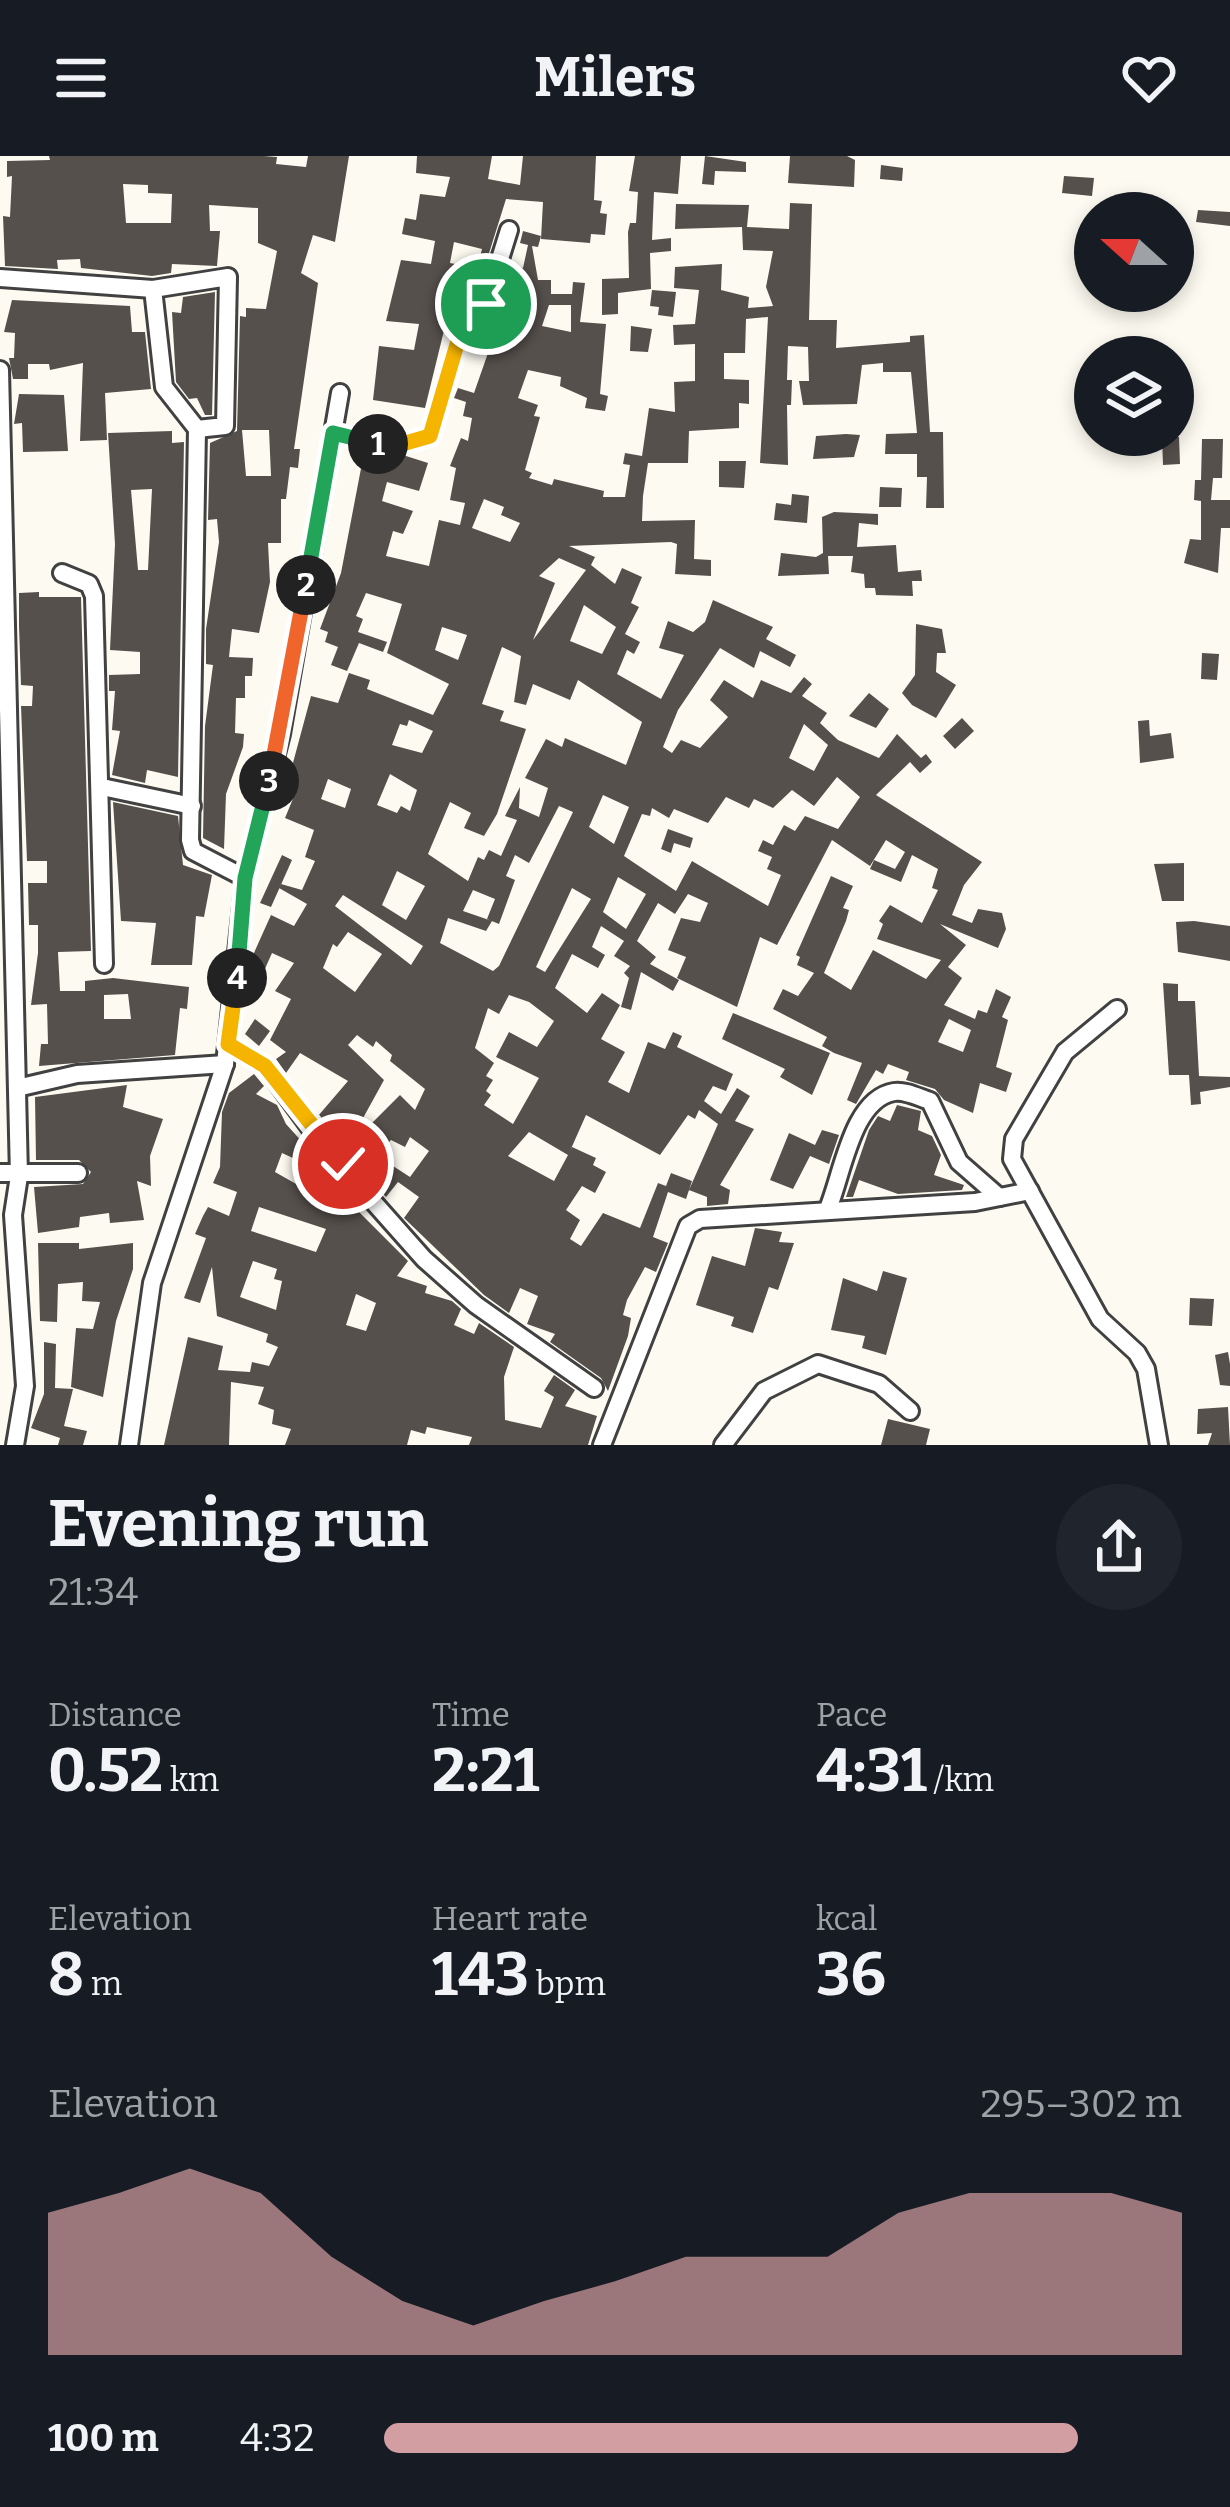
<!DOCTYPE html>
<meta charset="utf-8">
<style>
body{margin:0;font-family:Bitter,serif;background:#20242c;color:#f1f3f6;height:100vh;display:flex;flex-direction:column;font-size:45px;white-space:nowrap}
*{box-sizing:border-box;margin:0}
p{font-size:39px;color:#9ea1a6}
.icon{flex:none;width:66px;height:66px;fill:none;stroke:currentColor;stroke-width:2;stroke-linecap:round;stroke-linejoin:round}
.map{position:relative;height:1289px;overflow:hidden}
.details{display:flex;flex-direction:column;background:#171b24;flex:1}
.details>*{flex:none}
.needle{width:78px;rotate:291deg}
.buttons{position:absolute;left:1074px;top:36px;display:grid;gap:24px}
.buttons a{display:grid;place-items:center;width:120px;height:120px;border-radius:50%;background:#171b24;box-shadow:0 6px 18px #0003;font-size:60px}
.pin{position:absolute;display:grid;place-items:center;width:102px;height:102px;color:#fff;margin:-51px;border:6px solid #fff;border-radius:50%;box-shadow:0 3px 12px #0007}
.km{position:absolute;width:60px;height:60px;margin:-30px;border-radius:50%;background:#222;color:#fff;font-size:33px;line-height:60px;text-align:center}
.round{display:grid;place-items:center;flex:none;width:126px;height:126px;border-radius:63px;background:#20242c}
.head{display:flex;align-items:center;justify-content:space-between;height:204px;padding:0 48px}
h1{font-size:66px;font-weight:700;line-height:90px}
.metrics{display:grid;grid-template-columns:repeat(3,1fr);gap:18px;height:204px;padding:12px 48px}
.metrics div{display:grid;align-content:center}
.metrics b{font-size:60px;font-weight:700}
.metrics small{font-size:33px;font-weight:400}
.metrics p{font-size:33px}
.chart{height:336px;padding:24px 48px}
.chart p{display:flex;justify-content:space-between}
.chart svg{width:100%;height:216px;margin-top:12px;fill:#d39ea2;opacity:.7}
ul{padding:0 48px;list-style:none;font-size:39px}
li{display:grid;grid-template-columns:192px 144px 1fr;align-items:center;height:90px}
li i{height:30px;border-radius:15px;background:#d39ea2}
header{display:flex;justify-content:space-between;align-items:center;height:156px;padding:0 48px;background:#171b24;font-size:54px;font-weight:700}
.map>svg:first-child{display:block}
</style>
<header><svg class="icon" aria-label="menu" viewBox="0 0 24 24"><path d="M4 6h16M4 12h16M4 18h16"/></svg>Milers<svg class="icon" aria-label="heart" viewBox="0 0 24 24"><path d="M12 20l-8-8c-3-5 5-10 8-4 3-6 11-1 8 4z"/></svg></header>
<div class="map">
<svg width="1230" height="1289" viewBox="0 0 1230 1289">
<rect width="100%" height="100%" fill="#fdfbf1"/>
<g fill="#56504c" fill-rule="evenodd">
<path d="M49,0H264L277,1L276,8L306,11L308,0H349L335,86L313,79L301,117L318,127L294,293H300L298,312L290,311L286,343H281V387H268L270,426L259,477L232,473L229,501L253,502L252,520H245V542H236L235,577L244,578L243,591L226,638L224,693L203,682L205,570L213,509L206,508V473L219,386L217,363L208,364L210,287L237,275L240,160L246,161V152L266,153L277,95L258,87V52L209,49L210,75H220L217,110L172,108L171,117L152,120L81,112L80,103L57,104L58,113L5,110L3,60L10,61L12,20L7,21V5L50,4ZM123,28L148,29V37L172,38L171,67H126ZM242,274H269L271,320H246Z"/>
<path d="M417,0H492L488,23L520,29L523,0H596L594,44L602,45L600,57L607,58L605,79L591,78L590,87L541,83L543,46L506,43L475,142L471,146L452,142L425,252L373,244L379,190L414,194L419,168L386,165L401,104L431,108L435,85L402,78L405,62L416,64L420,38L445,41L450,21L416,17ZM454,86L482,93L477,112L450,107Z"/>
<polygon points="635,0 681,0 678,38 654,36 652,84 671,82 671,95 650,97 651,133 618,137 618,158 602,159 602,123 629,122 628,76 630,67 636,67 638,36 629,35"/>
<polygon points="705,0 746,6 746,16 715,15 714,29 702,28"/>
<polygon points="790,0 847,0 855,4 854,31 788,27"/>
<polygon points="881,9 903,12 902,25 880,23"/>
<polygon points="1064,20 1094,22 1092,40 1062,37"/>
<path d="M790,47L812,48L809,164H837L836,192L910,186V180L924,179L930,276H943L944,352H926L927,321H917V298H885L886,278L917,277L911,216H883V207L862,209L857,248L803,249L799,225H809L808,191L788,190L787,224H792L791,249H787L788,309L760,307L768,161L746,163L745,197H724V223L749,224V248L739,247V272L689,275L688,307H648L643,340L642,365L695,364L694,403L711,404V420L675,418L677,388L671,386L569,390L595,401L591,409L615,428L622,412L642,421L631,447L639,451L625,478L640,486L634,498L627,494L617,518L661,543L684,499L659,492L668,465L693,476L705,466L713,444L773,471L766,483L796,499L790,511L760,495L754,512L720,492L678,554L663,591L672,597L681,584L700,592L728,561L710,544L724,524L753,542L761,524L791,537L804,521L812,528L802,540L827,557L820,567L838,584L879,602L897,578L921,602L926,598L932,606L920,617L910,606L876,639L982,706L964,729L952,759L972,767L978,753L1002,757L1006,773L998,792L940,768L966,789L948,811L962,822L944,849L975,863L978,854L987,857L996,833L1011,841L1002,861L1008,864L996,911L1012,917L1006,936L980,927L973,957L944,944L935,933L906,924L909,916L888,908L883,918L876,914L856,948L847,944L862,907L834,897L822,890L827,881L773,853L783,833L798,840L814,817L797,809L800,801L796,799L831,720L853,730L843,752L849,754L846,765L824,817L851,834L873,794L926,823L941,804L877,783L883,768L879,765L890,749L922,767L938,734L932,732L938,713L912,699L901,726L870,713L874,704L895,713L905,696L886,684L870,710L832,684L777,789L760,781L737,851L677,822L686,801L668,794L681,762L700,766L708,747L688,738L675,758L658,747L637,785L656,801L650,808L679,824L673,835L641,816L631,854L621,851L629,822L624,817L630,810L614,800L624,785L601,770L592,791L605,799L598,812L572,798L555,832L587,857L602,837L620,849L601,883L625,896L608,926L629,937L648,886L665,893L673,876L682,880L677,891L733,918L726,935L713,930L704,945L721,958L737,932L750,940L735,965L754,973L720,1029L730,1034L728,1048L707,1050V1041L689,1034L718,968L699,954L695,963L688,959L660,999L586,959L570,995L572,991L596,1002L593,1009L606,1016L595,1037L582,1030L566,1054L580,1064L570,1083L581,1090L603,1057L640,1072L658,1027L666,1030L671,1017L692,1025L686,1043L668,1036L653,1081L668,1087L656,1116L645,1111L627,1144L623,1159L631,1162L628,1180L608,1235L601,1222L550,1186L555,1178L527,1168L538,1140L520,1132L509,1157L484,1139L404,1062L419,1041L398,1026L386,1041L332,980L318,960L348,925L300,897L286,917L276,903L286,896L270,884L291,843L275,835L294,807L272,797L260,824L247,819L249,808L271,759L294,770L307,748L279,732L281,728L302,734L315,705L305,701L314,674L285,662L297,633L287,629L311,540L338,547L349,517L370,524L367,533L433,559L449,528L387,497L402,448L366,437L356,460L363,463L358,476L387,486L383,496L359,487L347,515L331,509L338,491L325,486L328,476L320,473L341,417L363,302L406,300L428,307L419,335L387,326L382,345L413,355L403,378L393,375L386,400L429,410L439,364L460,369L465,347L450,344L456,312L450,310L461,282L468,285L472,262L463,260L466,246L454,242L458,232L474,237L495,177L482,172L493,159L512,163L520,138L508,134L514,109L523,112L528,89L520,87L523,75L541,80L538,91L532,90L538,124H551V138H572L573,126L585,127L580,166L606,168L600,238L608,240L605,255L585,252L587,242L560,230L561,221L528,214L518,242L538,249L534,260L540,261L525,314L532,317L529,322L552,329L554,323L604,335L603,341H625L630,309L623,308L625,297L642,300L649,252L675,256L674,226L695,225V188L674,189L673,169L695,168L699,134L674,132L675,111L722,108L721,134L749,141L748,152L773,150L766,131L773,95L743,94L742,71L675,73L676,48L749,49L747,71L789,73ZM549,149H571V176L542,170ZM484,343L504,351L501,359L520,367L510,386L472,372ZM559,402L586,414L533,484L555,427L539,420ZM584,449L616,471L602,498L570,485ZM442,471L467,479L458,504L435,494ZM502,491L521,500L514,546L526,549L533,528L570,544L578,524L642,566L626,609L565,582L562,591L546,583L525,622L548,632L539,661L519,652L520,631L505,660L517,664L501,700L489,694L484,704L478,701L468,725L428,698L450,646L471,657L464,672L484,680L497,658L526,573L500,565L504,555L482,548ZM409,564L433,575L422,597L392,589L400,568L407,570ZM804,568L828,589L814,615L789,602ZM390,618L417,634L410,655L401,650L397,657L377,649ZM837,621L860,641L838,673L805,660L795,675L784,669L773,689L763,684L758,695L772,701L767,713L781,719L768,750L692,705L676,735L624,700L642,658L650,660L652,652L669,662L674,653L708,667L726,641L749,652L754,643L773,652L792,634L814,650ZM328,623L351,633L345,652L321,643ZM603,639L629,651L614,688L589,671ZM559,650L573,656L499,810L493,815L440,787L448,762L486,775L492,765L463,755L473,734L495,743L487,763L499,768L515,724L506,720L515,699L529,707ZM397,715L425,730L406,764L382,749ZM618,721L646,738L626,773L603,756ZM572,732L591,743L545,816L536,811ZM343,739L423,790L411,809L335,750ZM348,776L382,798L355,836L323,812L333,788L337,791ZM509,839L529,846L554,865L537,891L509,876L496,901L539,922L513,968L484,949L491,939L486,935L493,924L486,920L494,907L475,892L488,852L499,858ZM949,863L971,874L963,896L938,886ZM357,879L373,891L376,885L392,899L390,905L425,933L415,954L400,939L346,993L384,924L348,889ZM529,976L568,999L554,1025L508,1000ZM410,981L429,995L410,1021L376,999L391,984L405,991Z"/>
<polygon points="1198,54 1230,56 1230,70 1196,66"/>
<polygon points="652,134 676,136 673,161 658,159 659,151 650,150"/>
<polygon points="215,136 212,259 205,259 197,242 189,243 176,226 172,156 181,157 183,141"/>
<polygon points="12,144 130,150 132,176 145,176 151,233 105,237 107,284 80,285 83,207 50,214 49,208 28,208 28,223 13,223 9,202 14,202 15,177 4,176"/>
<polygon points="631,170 652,173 648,196 630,195"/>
<polygon points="19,238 64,239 68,295 23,296 22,267 14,268"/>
<path d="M172,275V287L184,286L178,621L147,614L145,627L112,619L120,575L112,574L115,535H109V519L140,518V496L110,494L115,388L108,277ZM152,333L148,414H138L131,334Z"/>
<polygon points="846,278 860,279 854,301 813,303 816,280"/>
<polygon points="1162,281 1179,281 1180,308 1163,309"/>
<polygon points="1202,283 1223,283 1222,322 1213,322 1211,344 1230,344 1230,372 1221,372 1218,417 1184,407 1190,383 1201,384 1201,345 1194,344 1195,324 1201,324"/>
<polygon points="719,305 746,305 744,332 719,331"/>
<polygon points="880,331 902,332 901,351 879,351"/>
<polygon points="792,338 809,340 807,367 774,364 776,347 791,349"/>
<polygon points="834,356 878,358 878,369 859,367 857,391 896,389 898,416 921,414 922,425 912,425 913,440 876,439 875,432 865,432 864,418 851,416 853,400 828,400 829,418 778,420 781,397 816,401 823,397 822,361"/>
<path d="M39,436V441H81L91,795L58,796L60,835H85V825L113,822L189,831L187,853L180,852L175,899L39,910L41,888H48L47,848L31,849L38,797V769H29L28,727H47V705H27L21,550H32L33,530L21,529L19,470V437ZM128,838L131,863H104V839Z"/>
<polygon points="916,468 942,473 946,497 937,497 936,516 956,529 936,562 912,549 902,537 915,519"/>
<polygon points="1202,497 1219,498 1217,524 1201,523"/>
<polygon points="869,537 889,553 876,572 849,560"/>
<polygon points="962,562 974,575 955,593 943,580"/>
<polygon points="1149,564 1150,580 1171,577 1174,602 1140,607 1138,565"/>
<polygon points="113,646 178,660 183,709 212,719 204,761 196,760 192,809 151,809 156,767 121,765"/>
<polygon points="668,673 693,682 690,692 674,687 671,697 661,693"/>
<polygon points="282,699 292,704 271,751 260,747"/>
<polygon points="1184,707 1184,745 1162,745 1154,708"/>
<polygon points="1194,765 1230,770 1230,805 1178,796 1176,766"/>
<polygon points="1163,827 1178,828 1178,845 1195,845 1199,920 1230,921 1230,931 1200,936 1201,948 1191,949 1189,919 1169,919"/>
<polygon points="733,857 830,897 812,939 780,921 785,913 722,883"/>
<polygon points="255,863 270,875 259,890 245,878"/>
<path d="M254,918L264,930L256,938L277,949L286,968L362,1052L359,1056L408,1105L397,1120L427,1130L425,1137L452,1145L461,1153L454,1169L474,1178L479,1167L514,1191L504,1221L505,1264L541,1272L554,1241L544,1235L554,1219L575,1234L565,1250L597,1260L588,1289H469L472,1281L427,1271L425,1278L411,1274L407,1289H285L291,1273L272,1268L274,1254L258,1248L264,1231L231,1226L229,1289H164L188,1181L223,1190L218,1214L250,1216L252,1206L269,1210L278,1191L266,1186L268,1178L217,1160L212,1111L200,1147L184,1142L206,1082L195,1078L203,1060L208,1051L229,1060L237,1036L213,1027L220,1011L222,956L229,937ZM282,997L317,1013L305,1033L275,1016ZM259,1051L326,1073L316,1096L251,1075ZM253,1105L277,1113L274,1123L282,1125L276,1154L240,1141ZM356,1138L376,1147L366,1175L346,1169Z"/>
<polygon points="127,929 123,951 163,963 150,1000 151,1030 137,1025 144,1064 110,1067 109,1057 80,1061 79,1071 38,1077 34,1031 83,1028 91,1016 79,1004 36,1004 35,941"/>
<polygon points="897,949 921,955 918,974 932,980 941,999 934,1019 964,1029 962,1034 898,1038 859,1024 853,1041 846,1041 869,974 878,960 890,965"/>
<polygon points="822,974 839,979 829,1008 810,1000 793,1033 770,1024 789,977 815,989"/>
<polygon points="755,1072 782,1076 779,1086 794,1087 778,1134 769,1131 753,1177 731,1170 734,1161 696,1149 712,1100 745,1110"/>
<polygon points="38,1087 79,1087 79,1093 133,1087 133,1113 116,1165 103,1241 71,1231 76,1172 93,1173 100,1146 82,1145 83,1126 58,1128 57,1166 40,1165"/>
<polygon points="883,1115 907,1122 886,1199 862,1192 865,1180 831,1174 843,1122 877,1135"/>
<polygon points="1190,1142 1214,1143 1212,1170 1189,1169"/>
<polygon points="44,1186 56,1188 55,1232 73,1233 64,1270 87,1275 83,1289 58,1289 60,1282 31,1272 44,1238"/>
<polygon points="1228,1196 1230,1208 1230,1230 1220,1229 1215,1199"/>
<polygon points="1228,1251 1230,1289 1208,1289 1212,1277 1197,1278 1198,1253"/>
<polygon points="888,1263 930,1273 926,1289 881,1289"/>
</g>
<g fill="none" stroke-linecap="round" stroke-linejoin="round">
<defs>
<g id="minor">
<polyline points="0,122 153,133 228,121 225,270 197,273"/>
<polyline points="153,133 164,231 197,273 190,684 193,695 245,722"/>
<polyline points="0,214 19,1020 13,1059 25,1230 15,1289"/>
<polyline points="333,277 395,290 430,280 460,178 486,148 509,74"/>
<polyline points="62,417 89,428 94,440 104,808"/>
<polyline points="102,631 192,650"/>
<polyline points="1117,853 1065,896 1014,983 1012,1003 1100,1163 1137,1197 1146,1213 1159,1289"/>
<polyline points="228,888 265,910 322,988 424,1103 476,1149 594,1232"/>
<polyline points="17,932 77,918 225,908"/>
<polyline points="0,1017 78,1017"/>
<path d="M827,1055C842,1022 851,943 894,936C905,934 920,942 930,945L959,1006L999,1041"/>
<polyline points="129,1289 152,1127 225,908 245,722 281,578 340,237"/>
<polyline points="602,1289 688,1070 700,1063 975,1046 1030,1035"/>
<polyline points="723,1289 764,1235 818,1208 879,1228 910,1255"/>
</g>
</defs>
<use href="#minor" stroke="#414141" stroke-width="22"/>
<use href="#minor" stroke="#fff" stroke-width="16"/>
</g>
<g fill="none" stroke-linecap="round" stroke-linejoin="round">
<defs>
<polyline id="split-1" points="378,288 395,290 430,280 460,178 486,148"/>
<polyline id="split-2" points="306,429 333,277 378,288"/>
<polyline id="split-3" points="269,625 306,429"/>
<polyline id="split-4" points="237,822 245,722 269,625"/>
<polyline id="split-5" points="237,822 228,888 265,910 343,1008"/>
</defs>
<use href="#split-1" stroke="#fff" stroke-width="24"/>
<use href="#split-2" stroke="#fff" stroke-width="24"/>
<use href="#split-3" stroke="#fff" stroke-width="24"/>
<use href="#split-4" stroke="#fff" stroke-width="24"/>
<use href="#split-5" stroke="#fff" stroke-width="24"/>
<use href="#split-1" stroke="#f5b400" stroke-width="15"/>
<use href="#split-2" stroke="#22a559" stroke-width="15"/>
<use href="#split-3" stroke="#f0652b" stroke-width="15"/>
<use href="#split-4" stroke="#22a559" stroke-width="15"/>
<use href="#split-5" stroke="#f5b400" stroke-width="15"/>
</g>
</svg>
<div class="buttons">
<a><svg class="needle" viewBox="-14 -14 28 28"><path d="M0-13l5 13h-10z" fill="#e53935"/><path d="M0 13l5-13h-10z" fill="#9ea1a6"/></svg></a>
<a><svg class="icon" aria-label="layers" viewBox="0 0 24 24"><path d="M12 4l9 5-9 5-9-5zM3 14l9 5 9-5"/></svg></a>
</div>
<div class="pin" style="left:486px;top:148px;background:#1e9e55"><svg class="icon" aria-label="arrive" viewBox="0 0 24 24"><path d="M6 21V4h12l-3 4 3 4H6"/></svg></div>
<div class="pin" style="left:343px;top:1008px;background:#d93025"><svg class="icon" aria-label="check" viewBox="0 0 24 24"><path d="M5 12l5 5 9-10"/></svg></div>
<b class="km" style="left:378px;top:288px">1</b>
<b class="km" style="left:306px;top:429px">2</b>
<b class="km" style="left:269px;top:625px">3</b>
<b class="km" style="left:237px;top:822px">4</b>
</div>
<section class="details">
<div class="head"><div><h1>Evening run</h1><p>21:34</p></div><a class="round"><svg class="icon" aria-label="share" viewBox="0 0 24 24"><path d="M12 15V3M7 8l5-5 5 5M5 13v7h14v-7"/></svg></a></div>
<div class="metrics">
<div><p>Distance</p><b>0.52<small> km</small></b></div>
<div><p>Time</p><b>2:21</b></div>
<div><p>Pace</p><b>4:31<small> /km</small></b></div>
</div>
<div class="metrics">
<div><p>Elevation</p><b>8<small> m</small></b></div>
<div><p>Heart rate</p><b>143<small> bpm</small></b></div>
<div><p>kcal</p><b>36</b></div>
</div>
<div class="chart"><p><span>Elevation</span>295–302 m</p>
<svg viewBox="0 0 160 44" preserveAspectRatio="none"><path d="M0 44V15L10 11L20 6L30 11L40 24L50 33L60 38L70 33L80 29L90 24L100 24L110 24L120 15L130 11L140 11L150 11L160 15V44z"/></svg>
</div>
<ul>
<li><b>100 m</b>4:32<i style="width:87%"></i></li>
</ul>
</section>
